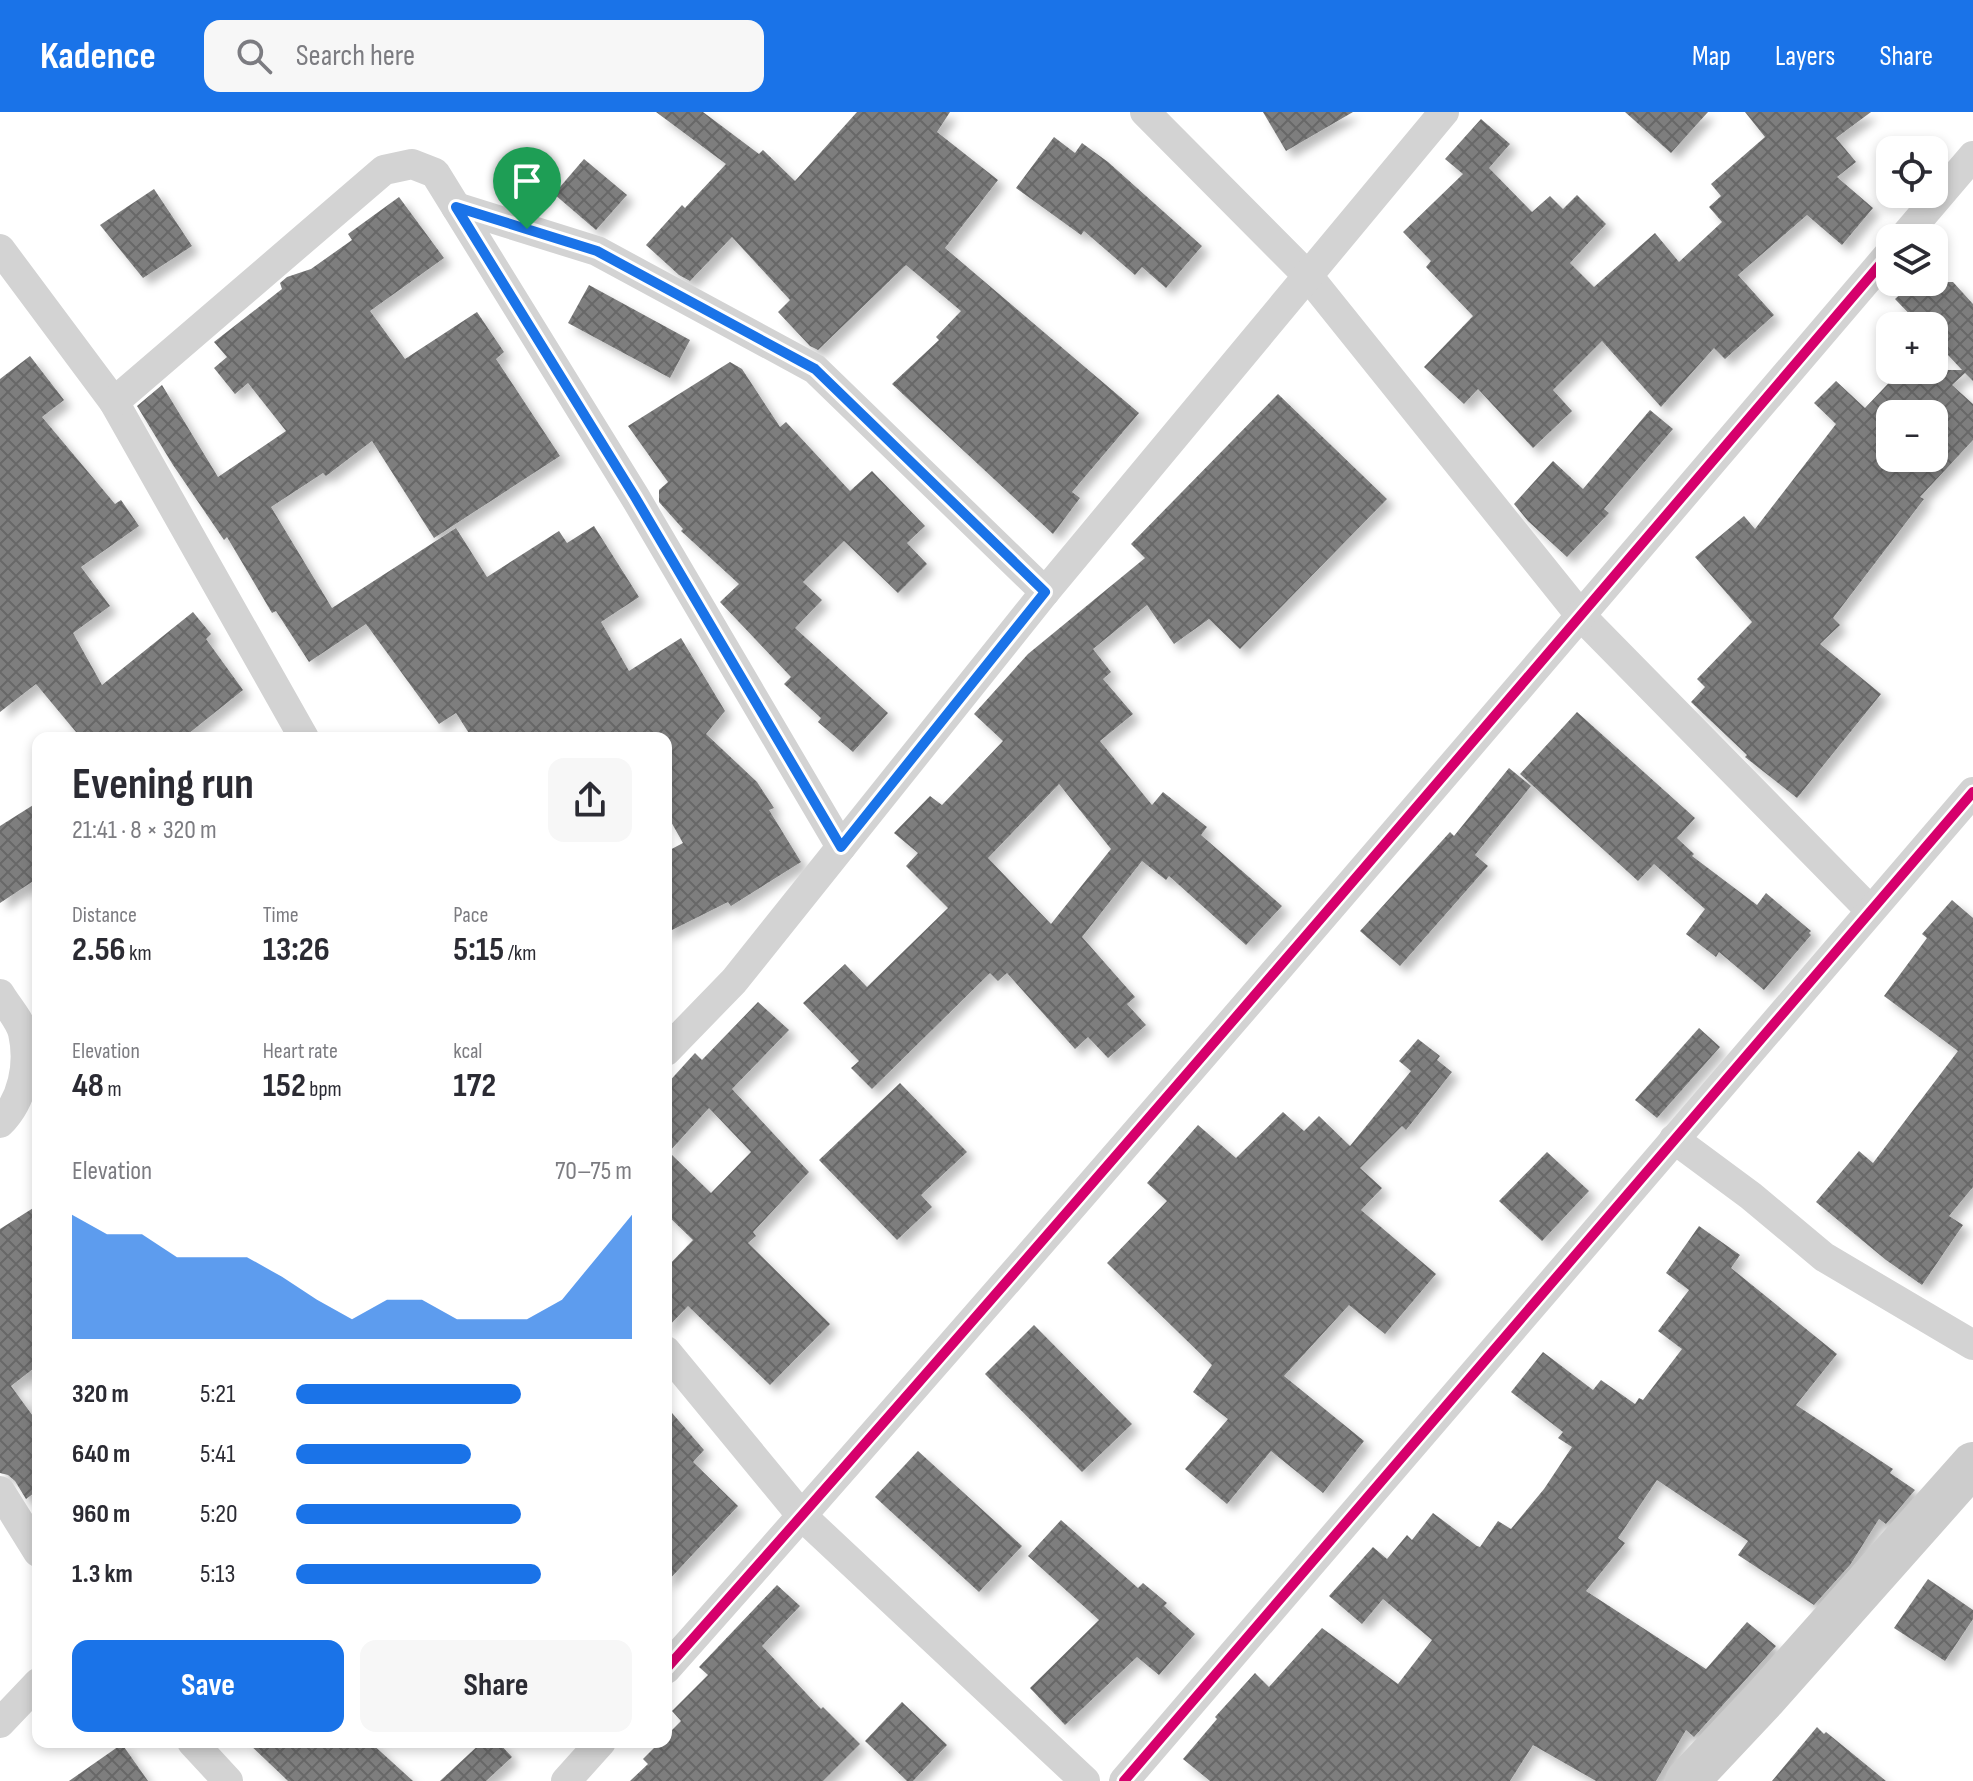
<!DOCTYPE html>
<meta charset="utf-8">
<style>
body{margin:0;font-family:"Sofia Sans Condensed",sans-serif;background:#f7f7f7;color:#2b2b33;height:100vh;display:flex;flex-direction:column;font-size:30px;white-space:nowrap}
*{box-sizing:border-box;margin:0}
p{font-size:26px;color:#7c7c81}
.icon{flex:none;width:44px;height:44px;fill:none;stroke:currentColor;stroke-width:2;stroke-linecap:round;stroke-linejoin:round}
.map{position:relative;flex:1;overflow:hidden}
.sheet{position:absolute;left:32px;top:620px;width:640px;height:1016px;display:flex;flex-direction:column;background:#fff;border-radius:16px;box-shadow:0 4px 12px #0003}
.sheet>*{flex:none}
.fabs{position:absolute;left:1876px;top:24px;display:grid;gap:16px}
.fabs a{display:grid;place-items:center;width:72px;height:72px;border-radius:16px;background:#fff;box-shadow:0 4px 12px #0003;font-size:40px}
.pin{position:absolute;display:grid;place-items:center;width:68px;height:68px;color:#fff;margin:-82px -34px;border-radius:50% 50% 50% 0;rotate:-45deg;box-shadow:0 0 8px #0007}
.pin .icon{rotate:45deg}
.round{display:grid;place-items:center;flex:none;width:84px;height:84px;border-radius:16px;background:#f7f7f7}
.summary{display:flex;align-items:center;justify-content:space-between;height:136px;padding:0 40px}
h1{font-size:44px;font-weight:700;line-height:60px}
.figures{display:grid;grid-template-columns:repeat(3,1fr);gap:12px;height:136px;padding:8px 40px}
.figures div{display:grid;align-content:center}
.figures b{font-size:34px;font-weight:700}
.figures small{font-size:22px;font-weight:400}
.figures p{font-size:22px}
.chart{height:224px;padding:16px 40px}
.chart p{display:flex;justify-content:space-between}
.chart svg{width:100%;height:144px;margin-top:8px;fill:#1a73e8;opacity:.7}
.button{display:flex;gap:16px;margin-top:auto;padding:16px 40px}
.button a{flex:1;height:92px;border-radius:16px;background:#1a73e8;color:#fff;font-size:32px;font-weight:700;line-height:92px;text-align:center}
.button a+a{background:#f7f7f7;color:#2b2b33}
ul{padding:0 40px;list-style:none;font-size:26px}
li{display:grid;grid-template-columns:128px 96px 1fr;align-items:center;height:60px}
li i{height:20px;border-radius:10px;background:#1a73e8}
header{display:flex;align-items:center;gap:48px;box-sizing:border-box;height:112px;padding:0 40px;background:#1a73e8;color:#fff}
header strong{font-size:38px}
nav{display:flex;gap:44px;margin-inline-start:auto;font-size:28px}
.search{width:560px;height:72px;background:#f7f7f7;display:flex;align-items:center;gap:20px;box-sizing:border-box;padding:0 28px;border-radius:16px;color:#7c7c81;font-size:30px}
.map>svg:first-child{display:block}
</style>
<header>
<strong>Kadence</strong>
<div class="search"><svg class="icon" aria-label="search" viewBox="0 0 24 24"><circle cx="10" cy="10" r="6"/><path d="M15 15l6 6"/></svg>Search here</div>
<nav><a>Map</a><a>Layers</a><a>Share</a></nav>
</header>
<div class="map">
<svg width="1973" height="1669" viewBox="0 0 1973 1669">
<defs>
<pattern id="building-cross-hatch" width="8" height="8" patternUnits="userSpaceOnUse" patternTransform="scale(2)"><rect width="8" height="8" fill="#7e7e7e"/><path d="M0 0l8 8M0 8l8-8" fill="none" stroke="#686868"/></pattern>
<filter id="shadow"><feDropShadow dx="7" dy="7" stdDeviation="4" flood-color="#0004"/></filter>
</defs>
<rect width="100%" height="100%" fill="#fff"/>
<g fill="url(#building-cross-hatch)" fill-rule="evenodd" filter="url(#shadow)">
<polygon points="656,0 703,0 759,42 763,38 795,69 857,0 950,0 937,20 998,68 945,136 1139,301 1072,380 1080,386 1053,422 892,272 939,228 936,225 961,199 906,153 818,238 810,234 778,200 790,188 732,125 690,169 679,163 646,133 682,93 685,96 726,52"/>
<polygon points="1263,0 1353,0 1286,39"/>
<polygon points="1625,0 1708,0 1671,41"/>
<polygon points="1745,0 1871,0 1836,26 1856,50 1837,65 1873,96 1842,133 1807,103 1738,163 1774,203 1725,247 1714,236 1661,295 1602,229 1553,278 1572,299 1533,336 1478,277 1464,292 1424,255 1473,204 1426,155 1431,149 1403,120 1463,62 1445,47 1481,7 1510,32 1489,56 1532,100 1550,84 1563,97 1577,83 1606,112 1570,151 1594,175 1655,121 1679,150 1722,110 1709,95 1721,84 1711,72 1765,25"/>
<polygon points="1054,25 1075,41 1082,31 1108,50 1202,134 1166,176 1142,155 1135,163 1084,119 1081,123 1016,76"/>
<polygon points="584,47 627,83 596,118 554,82"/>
<polygon points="154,77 192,134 143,166 100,113"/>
<polygon points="399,85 444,146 370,199 405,247 477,200 504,240 496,247 560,344 434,426 372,329 326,364 323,361 271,395 332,496 456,416 487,465 559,419 567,431 594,414 639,485 601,510 629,559 681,526 725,599 706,622 757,670 774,696 769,698 801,750 731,794 728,790 666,821 666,740 683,731 666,701 666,626 472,626 456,601 439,612 366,512 309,550 276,499 272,501 227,425 224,428 173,353 137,294 162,273 218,365 286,319 248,271 235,282 214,256 227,245 214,230 282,177 280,171 287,165 311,157 352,128 348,122"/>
<path d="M1914,170H1953L1973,192V269L1965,261L1952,273L1973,292V328L1920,385L1924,387L1833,506L1840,513L1820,532L1881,582L1797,686L1745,645L1747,643L1691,590L1705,575L1697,567L1752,510L1695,445L1744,404L1755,417L1836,312L1814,291L1836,269L1865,296L1901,258H1962L1934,228V214H1921L1895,187ZM1890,302H1934V346H1890Z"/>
<polygon points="589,173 690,228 670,266 568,211"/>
<polygon points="30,244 64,288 42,305 115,392 121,388 139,414 81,455 110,494 73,521 102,573 193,500 211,522 206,527 243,578 183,626 81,626 36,572 0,600 0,267"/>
<polygon points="730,250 742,257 780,315 786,310 850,379 872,359 925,414 907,431 927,452 898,481 844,429 803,470 822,488 795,516 888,601 853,640 818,610 821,606 784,572 791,565 720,490 739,472 681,419 683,417 659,390 659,378 668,370 628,314"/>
<path d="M1278,282L1387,387L1240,537L1209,507L1174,532L1147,493L1093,537L1111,560L1103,567L1133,602L1100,629L1152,693L1163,680L1207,715L1201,723L1282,794L1246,833L1169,764L1166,768L1142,749L1082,825L1135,885L1127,892L1146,913L1108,946L1088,925L1075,937L1007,861L998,869L990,861L872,977L851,956L859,949L803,891L845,852L867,875L948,796L906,754L918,741L894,721L930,684L942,693L1003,629L974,602L1028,542L1145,446L1131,432ZM1059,672L1111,737L1051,812L988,746Z"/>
<polygon points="1650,298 1673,317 1604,397 1609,401 1567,445 1528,409 1514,392 1553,349 1583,377"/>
<polygon points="1577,600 1695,706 1677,726 1694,742 1692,744 1757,793 1766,781 1811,819 1809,821 1811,823 1764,878 1719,840 1716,845 1686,822 1705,797 1654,752 1638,769 1520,662"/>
<polygon points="1509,656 1531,674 1475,743 1488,754 1400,854 1360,819 1450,720 1454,724"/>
<polygon points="38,690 38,766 0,791 0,714"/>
<polygon points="1952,788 1973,806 1973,1075 1949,1104 1963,1113 1922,1173 1886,1148 1816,1090 1859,1039 1873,1051 1958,939 1884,884 1927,826 1922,822"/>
<path d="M758,890L789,918L732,977L809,1060L753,1120L756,1124L748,1131L830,1212L770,1273L688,1194L666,1217V1156L693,1128L666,1102V973L695,941L702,948ZM709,996L751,1040L711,1081L669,1040Z"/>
<polygon points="1699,916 1720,935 1657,1006 1635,988"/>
<polygon points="1418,927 1440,944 1437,948 1452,960 1406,1018 1402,1014 1360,1056 1382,1076 1361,1098 1436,1162 1385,1222 1349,1193 1284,1264 1364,1329 1323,1381 1271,1339 1227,1392 1185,1357 1228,1307 1193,1280 1212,1253 1107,1151 1167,1089 1147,1071 1198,1013 1236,1046 1283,1000 1304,1019 1319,1004 1350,1034 1411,959 1399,949"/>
<polygon points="900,971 967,1040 921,1083 932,1095 897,1128 819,1048"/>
<polygon points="1547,1040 1589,1079 1542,1129 1499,1089"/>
<polygon points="38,1093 38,1253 11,1274 38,1311 38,1378 26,1387 15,1369 8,1363 0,1361 0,1117"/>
<polygon points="1699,1114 1740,1143 1731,1156 1837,1242 1796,1293 1893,1357 1890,1361 1915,1378 1886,1412 1879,1407 1850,1453 1814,1493 1738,1443 1748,1429 1657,1368 1618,1426 1625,1431 1586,1479 1706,1557 1747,1510 1776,1534 1694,1625 1686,1618 1656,1669 1596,1669 1533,1633 1510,1669 1210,1669 1183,1647 1217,1607 1215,1605 1255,1561 1269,1575 1322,1516 1398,1572 1432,1528 1383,1487 1362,1512 1329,1484 1373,1435 1387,1447 1407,1423 1412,1428 1433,1401 1477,1434 1480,1435 1498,1409 1511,1417 1544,1377 1572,1335 1558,1326 1563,1320 1511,1280 1543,1240 1593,1278 1601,1268 1635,1292 1639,1286 1643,1288 1682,1237 1658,1219 1689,1178 1666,1161"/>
<polygon points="1034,1213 1132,1312 1082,1360 985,1262"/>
<polygon points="666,1294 704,1338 693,1350 738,1394 666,1471"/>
<polygon points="918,1339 1022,1434 979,1480 875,1385"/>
<polygon points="1061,1408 1138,1476 1143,1471 1167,1491 1164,1494 1195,1522 1159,1563 1137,1545 1065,1613 1030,1576 1099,1508 1028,1444"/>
<polygon points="1928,1467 1973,1498 1973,1507 1945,1549 1894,1516"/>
<polygon points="777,1473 800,1494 762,1534 821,1597 823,1595 860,1632 823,1669 630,1669 648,1652 643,1647 660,1630 666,1630 666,1624 681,1609 672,1599 708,1563 699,1555"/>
<polygon points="902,1590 947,1633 913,1669 907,1669 865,1629"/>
<polygon points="1817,1615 1824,1622 1826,1620 1886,1669 1772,1669"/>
<polygon points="247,1630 370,1630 413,1669 288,1669"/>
<polygon points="482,1630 498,1630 512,1645 486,1669 440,1669"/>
<polygon points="122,1632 148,1669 69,1669"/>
</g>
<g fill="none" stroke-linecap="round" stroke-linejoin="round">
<g stroke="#d3d3d3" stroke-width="30">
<polyline points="1145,0 1308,164 1581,504 1870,798"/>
<polyline points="456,95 597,139 815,257 1045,480"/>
<polyline points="1903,126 1973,44"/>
<polyline points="0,137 114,290 304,626"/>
<polyline points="114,290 384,58 412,52 435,61 635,385 841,735"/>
<path d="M0,882C7,894 20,908 23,921C30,952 23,988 0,1011"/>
<polyline points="666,939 734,869 1045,480 1444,0"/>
<polyline points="1674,1027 1751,1084 1824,1145 1973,1233"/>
<polyline points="666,1239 802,1404 1085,1669"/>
<polyline points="0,1379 38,1440"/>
<path d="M666,1557C1080,1091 1485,616 1890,141"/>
<polyline points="0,1611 38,1571"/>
<polyline points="192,1630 228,1669"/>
<polyline points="566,1669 601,1630"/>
<polyline points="1124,1669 1973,680"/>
</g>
<polyline stroke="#ccc" stroke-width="44" points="1687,1669 1766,1585 1973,1352"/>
<defs>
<g id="cycleway">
<path d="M666,1557C1080,1091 1485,616 1890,141"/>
<polyline points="1124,1669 1973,680"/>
</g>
</defs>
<use href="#cycleway" stroke="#fff" stroke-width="15"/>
<use href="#cycleway" stroke="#d6006c" stroke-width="10"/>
</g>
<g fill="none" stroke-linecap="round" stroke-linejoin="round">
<defs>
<polygon id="route" points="456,95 597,139 815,257 1045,480 841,735 635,385"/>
</defs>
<use href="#route" stroke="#fff" stroke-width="16"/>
<use href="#route" stroke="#1a73e8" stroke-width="10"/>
</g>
</svg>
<div class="fabs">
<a><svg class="icon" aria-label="locate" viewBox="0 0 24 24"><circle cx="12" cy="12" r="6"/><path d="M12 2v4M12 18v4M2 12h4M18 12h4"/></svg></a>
<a><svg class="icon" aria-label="layers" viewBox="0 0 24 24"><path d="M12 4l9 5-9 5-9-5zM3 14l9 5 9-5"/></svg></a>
<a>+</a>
<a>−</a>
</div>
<div class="pin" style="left:527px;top:117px;background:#1e9e55"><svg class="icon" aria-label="arrive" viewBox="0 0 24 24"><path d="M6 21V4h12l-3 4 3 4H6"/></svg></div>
<section class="sheet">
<div class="summary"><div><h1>Evening run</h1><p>21:41 · 8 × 320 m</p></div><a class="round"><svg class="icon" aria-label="share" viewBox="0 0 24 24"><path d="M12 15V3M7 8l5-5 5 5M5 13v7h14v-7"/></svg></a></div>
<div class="figures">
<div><p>Distance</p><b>2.56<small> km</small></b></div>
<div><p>Time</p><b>13:26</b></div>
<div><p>Pace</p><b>5:15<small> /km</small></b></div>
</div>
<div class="figures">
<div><p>Elevation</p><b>48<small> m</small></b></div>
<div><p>Heart rate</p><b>152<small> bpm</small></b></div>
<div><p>kcal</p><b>172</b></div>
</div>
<div class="chart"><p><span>Elevation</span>70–75 m</p>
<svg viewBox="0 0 160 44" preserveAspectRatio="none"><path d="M0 44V6L10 12L20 12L30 19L40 19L50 19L60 25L70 32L80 38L90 32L100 32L110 38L120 38L130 38L140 32L150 19L160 6V44z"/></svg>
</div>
<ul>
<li><b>320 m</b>5:21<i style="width:67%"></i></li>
<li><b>640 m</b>5:41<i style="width:52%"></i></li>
<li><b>960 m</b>5:20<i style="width:67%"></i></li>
<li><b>1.3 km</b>5:13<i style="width:73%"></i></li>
</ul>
<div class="button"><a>Save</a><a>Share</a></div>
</section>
</div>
